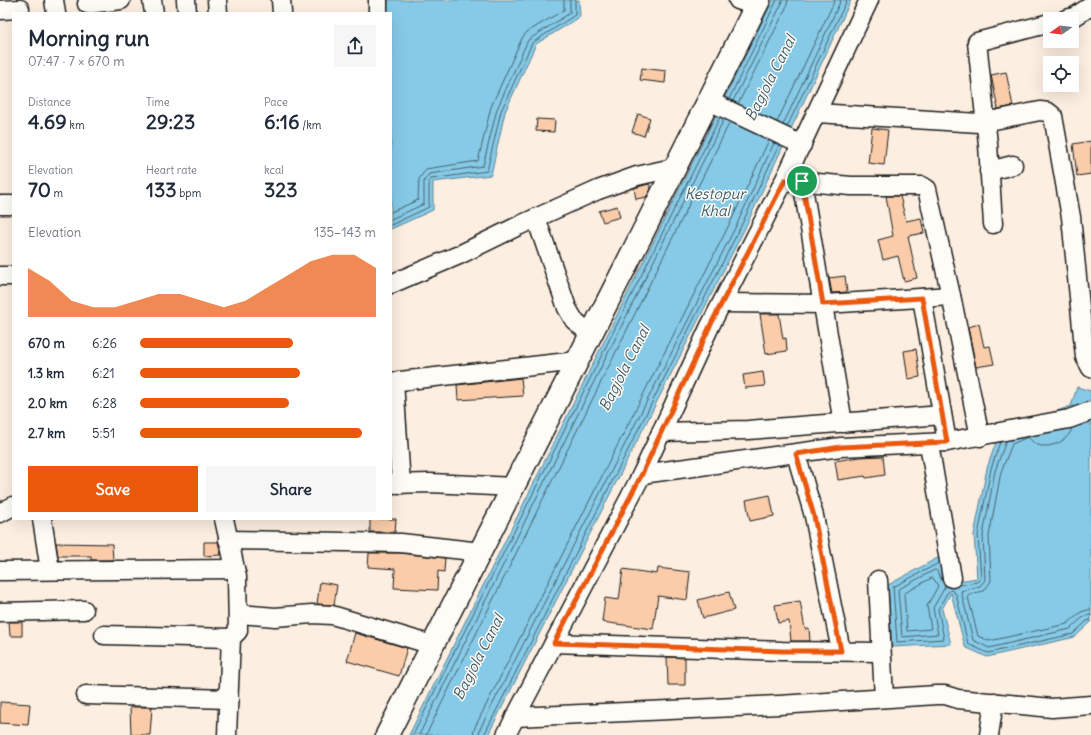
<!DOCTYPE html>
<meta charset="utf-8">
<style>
body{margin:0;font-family:Delius,sans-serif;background:#f6f6f7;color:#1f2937;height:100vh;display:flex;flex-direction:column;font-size:15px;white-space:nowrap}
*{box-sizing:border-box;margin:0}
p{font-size:13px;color:#747a83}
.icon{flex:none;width:22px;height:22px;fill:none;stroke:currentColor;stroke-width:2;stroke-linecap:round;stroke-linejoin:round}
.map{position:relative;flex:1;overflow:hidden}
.panel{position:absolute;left:12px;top:12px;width:380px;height:508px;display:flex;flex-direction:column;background:#fff;border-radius:0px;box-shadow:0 4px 16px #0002}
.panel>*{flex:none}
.needle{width:26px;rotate:256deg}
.tools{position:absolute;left:1043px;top:12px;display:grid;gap:8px}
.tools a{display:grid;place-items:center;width:36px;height:36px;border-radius:0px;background:#fff;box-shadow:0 4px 16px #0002;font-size:20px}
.pin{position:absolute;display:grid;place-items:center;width:34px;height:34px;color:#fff;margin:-17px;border:2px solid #fff;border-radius:50%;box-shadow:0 1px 4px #0007}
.round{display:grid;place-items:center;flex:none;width:42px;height:42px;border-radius:0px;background:#f6f6f7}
.headline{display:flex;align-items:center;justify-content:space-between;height:68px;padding:0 16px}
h1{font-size:22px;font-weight:800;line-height:30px}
.metrics{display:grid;grid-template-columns:repeat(3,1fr);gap:6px;height:68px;padding:4px 16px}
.metrics div{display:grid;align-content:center}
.metrics b{font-size:20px;font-weight:800}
.metrics small{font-size:11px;font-weight:400}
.metrics p{font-size:11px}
.chart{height:112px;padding:8px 16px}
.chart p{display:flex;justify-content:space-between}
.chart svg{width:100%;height:72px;margin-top:4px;fill:#ea580c;opacity:.7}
.cta{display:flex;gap:8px;margin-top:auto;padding:8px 16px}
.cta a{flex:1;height:46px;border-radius:0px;background:#ea580c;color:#fff;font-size:16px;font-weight:800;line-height:46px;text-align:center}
.cta a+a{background:#f6f6f7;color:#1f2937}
ul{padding:0 16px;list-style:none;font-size:13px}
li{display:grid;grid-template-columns:64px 48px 1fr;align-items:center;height:30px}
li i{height:10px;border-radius:5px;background:#ea580c}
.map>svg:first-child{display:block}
</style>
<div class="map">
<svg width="1091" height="735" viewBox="0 0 1091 735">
<rect width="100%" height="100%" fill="#fceee0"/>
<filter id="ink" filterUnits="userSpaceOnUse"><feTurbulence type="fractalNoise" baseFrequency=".025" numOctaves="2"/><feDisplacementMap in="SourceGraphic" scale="8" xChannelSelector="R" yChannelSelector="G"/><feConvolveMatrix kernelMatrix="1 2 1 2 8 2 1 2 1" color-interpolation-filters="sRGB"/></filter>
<g filter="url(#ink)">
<g fill="#86cae7" stroke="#5c8496">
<polygon points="388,0 579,0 580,17 536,44 505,112 491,175 433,182 433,210 391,229 391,13 387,13"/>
<polygon points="773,0 851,0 745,228 488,735 409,735"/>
<polygon points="1077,387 1091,391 1091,622 1075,637 987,657 965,647 951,593 942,609 951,644 892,647 888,585 941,556 952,582 977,578 974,535 987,468 1000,431 1071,406"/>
</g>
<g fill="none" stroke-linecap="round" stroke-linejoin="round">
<g stroke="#46626d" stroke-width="1">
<polyline points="729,99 777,0"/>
<polyline points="733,101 781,5 782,0"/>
<polyline points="738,104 786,8 788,0"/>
<polyline points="777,122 835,0"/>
<polyline points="783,125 841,0"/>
<polyline points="787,127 847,0"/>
<polyline points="391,212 418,200 419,179 426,169 478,161 491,107 522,38 527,32 564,10 564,0"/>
<polyline points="391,219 424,204 424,181 429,174 483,166 497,109 528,40 570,13 570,0"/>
<polyline points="391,225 429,207 429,182 431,179 487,171 501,111 532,43 575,15 575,0"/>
<path d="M1072,428C1069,441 1050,449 1038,445C1034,444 1031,440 1028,437L1012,444L1001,472L989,536L991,581L984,591L969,594L968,597L978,636L989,641L1067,624L1081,612L1091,609"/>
<polyline points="1006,441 995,471 983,535 985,580 980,586 961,591 973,640 989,648 1070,629 1084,616 1091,615"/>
<polyline points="939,563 893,587 897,642 944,639 938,609 947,593 951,590 956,594 968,644 988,653 1073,634 1087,621 1091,620"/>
<polygon points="935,570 937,571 945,587 933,608 938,634 902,637 898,590"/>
<polygon points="932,578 934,579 938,586 927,606 931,629 907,631 904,594"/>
<polyline points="959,585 977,582 981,578 978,535 991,469 1000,442"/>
<polyline points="413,735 720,117"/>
<polyline points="419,735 724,119"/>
<polyline points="426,735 730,122"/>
<polyline points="473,735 475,727 731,221 769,140"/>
<polyline points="479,735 480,729 737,224 774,143"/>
<polyline points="484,735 741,226 779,145"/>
</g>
</g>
<g fill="#facca9" stroke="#1c1c1c">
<polygon points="642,68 666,71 665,83 640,80"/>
<polygon points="1006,72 1013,106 998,109 991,75"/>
<polygon points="638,114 650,118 644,136 632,132"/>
<polygon points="537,119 555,120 554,132 536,131"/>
<polygon points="872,128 888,130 884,165 868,163"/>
<polygon points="1091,141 1091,174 1077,176 1073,144"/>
<polygon points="649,184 651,189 646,197 636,199 634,188"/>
<polygon points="886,196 900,196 906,221 921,218 924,233 908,236 917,278 904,281 898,256 883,260 878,240 893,236"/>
<polygon points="617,206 620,217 603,222 599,211"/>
<polygon points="845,276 847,292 832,293 829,278"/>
<polygon points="760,314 779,314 783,339 786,338 787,351 766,354"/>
<polygon points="979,324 984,347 990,346 994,364 976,367 968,327"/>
<polygon points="916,349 920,377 908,379 904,351"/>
<polygon points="763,372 765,386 745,388 743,375"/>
<polygon points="521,378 523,396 458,400 457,385"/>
<polygon points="883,456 885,475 866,478 865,476 838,480 835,461 859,457"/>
<polygon points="770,495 774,516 750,521 746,500"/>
<polygon points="370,519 396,519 395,532 370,532"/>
<polygon points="204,542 218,542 221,555 204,556"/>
<polygon points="56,543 112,544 113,560 91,560 91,556 58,556"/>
<polygon points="369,553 400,553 445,558 444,572 438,571 437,590 394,588 395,569 368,567"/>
<polygon points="658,568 690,572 687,600 658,596 653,629 602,622 605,598 619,600 623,569 657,574"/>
<polygon points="320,582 337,585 334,605 317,604"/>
<polygon points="729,592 734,610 703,618 698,600"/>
<polygon points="800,601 805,629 809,628 810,641 791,641 789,621 778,623 775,605"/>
<polygon points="9,622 22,622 22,636 10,636"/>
<polygon points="355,633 407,648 399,676 347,661"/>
<polygon points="667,657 685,658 685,685 668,685"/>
<polygon points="0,702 30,704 28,725 0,723"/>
<polygon points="130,707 152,707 150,735 131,735"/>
</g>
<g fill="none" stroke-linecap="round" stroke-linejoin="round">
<defs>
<g id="street">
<polyline points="54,0 56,13"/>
<polyline points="152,0 154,13"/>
<polyline points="186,0 187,13"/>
<polyline points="217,0 218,13"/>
<polyline points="281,0 282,13"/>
<polyline points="738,0 756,6"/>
<polyline points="87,4 121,0"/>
<polyline points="0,10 20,9"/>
<polyline points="378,13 378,0"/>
<polyline points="1066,19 1074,17 1091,6"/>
<polyline points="709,101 802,145"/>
<polyline points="817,113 979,123 1040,111 1048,112 1053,116 1071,217 1085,357 1091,368"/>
<polyline points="989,171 1013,165"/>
<polyline points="785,180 851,186 922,186 927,189 952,300 980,437"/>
<polyline points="802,181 843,423"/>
<polyline points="0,205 13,205"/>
<polyline points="536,218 567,308 574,320 590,334"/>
<polyline points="993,224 988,144 977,42 1050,23"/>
<polyline points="0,276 13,276"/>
<polyline points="391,284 459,255 518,226 598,190 637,176 677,167"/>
<polyline points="922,298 947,442"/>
<polyline points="722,303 825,304 951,296"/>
<polyline points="391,382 577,361"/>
<polyline points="394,382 401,484"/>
<polyline points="661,432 748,430 942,415"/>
<polyline points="929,444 952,578"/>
<polyline points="796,454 814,516 841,651"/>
<polyline points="642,474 841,447 947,442 1069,419 1091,411"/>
<polyline points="391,484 430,483 514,487"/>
<polyline points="0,513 13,506"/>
<polyline points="42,519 50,570"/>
<polyline points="224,519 237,577 238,631 231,638 227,735"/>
<polyline points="228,540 401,543 481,552"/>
<polyline points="0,571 235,569"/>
<polyline points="878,580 884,698"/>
<polyline points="0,612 84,610"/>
<polyline points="239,614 275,617 312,614 332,615 432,645"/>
<polyline points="104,635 231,638"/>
<polyline points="554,643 782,651 881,652"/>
<polyline points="86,695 229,699"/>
<polyline points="515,717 779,705 937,695 945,695 958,699 1052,708 1091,705"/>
<polyline points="506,735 642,474 710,326 787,175 869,0"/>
<polyline points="989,735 994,702"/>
</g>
<path id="secondary" d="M387,735C512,490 637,246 759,0"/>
</defs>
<use href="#street" stroke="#1c1c1c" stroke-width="21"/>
<use href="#secondary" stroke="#1c1c1c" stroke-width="25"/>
<use href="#street" stroke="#fdfcf7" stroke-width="18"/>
<use href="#secondary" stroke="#fdfcf7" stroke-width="22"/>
</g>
</g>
<g fill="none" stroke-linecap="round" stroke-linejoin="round" filter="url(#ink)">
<defs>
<polygon id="route" points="785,180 802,181 823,304 922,298 947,442 841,447 796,454 814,516 841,651 782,651 554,643 642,474 710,326"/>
</defs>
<use href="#route" stroke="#fff" stroke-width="8"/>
<use href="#route" stroke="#ea580c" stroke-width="5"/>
</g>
<g text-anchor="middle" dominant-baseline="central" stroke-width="3" stroke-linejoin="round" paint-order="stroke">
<g font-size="15" font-style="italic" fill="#415963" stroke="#fdfcf7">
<text transform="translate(770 78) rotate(-63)">Bagjola Canal</text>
<text x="715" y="193">Kestopur<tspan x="715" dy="17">Khal</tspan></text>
<text transform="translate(624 368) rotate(-63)">Bagjola Canal</text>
<text transform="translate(478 657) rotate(-63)">Bagjola Canal</text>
</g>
</g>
</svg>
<div class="tools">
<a><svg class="needle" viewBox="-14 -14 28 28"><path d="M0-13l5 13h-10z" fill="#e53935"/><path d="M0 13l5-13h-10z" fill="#747a83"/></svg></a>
<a><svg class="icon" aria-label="locate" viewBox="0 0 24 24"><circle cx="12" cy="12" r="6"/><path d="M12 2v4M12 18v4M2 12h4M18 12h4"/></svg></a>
</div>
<div class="pin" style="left:802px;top:181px;background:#1e9e55"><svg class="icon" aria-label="arrive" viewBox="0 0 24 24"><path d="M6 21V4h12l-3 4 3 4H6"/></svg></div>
<section class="panel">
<div class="headline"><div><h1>Morning run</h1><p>07:47 · 7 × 670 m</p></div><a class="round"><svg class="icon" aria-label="share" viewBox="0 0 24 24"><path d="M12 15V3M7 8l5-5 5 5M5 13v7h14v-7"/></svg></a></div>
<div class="metrics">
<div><p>Distance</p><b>4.69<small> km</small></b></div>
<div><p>Time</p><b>29:23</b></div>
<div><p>Pace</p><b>6:16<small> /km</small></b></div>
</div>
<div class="metrics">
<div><p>Elevation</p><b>70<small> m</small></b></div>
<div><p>Heart rate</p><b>133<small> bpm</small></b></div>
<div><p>kcal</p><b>323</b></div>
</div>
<div class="chart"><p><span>Elevation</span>135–143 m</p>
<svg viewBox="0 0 160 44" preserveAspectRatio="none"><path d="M0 44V14L10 22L20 34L30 38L40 38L50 34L60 30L70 30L80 34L90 38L100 34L110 26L120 18L130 10L140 6L150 6L160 14V44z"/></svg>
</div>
<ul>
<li><b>670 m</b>6:26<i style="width:65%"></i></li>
<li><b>1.3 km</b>6:21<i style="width:68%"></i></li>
<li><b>2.0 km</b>6:28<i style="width:63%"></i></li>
<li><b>2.7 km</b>5:51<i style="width:94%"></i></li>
</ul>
<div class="cta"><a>Save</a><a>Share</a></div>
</section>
</div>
